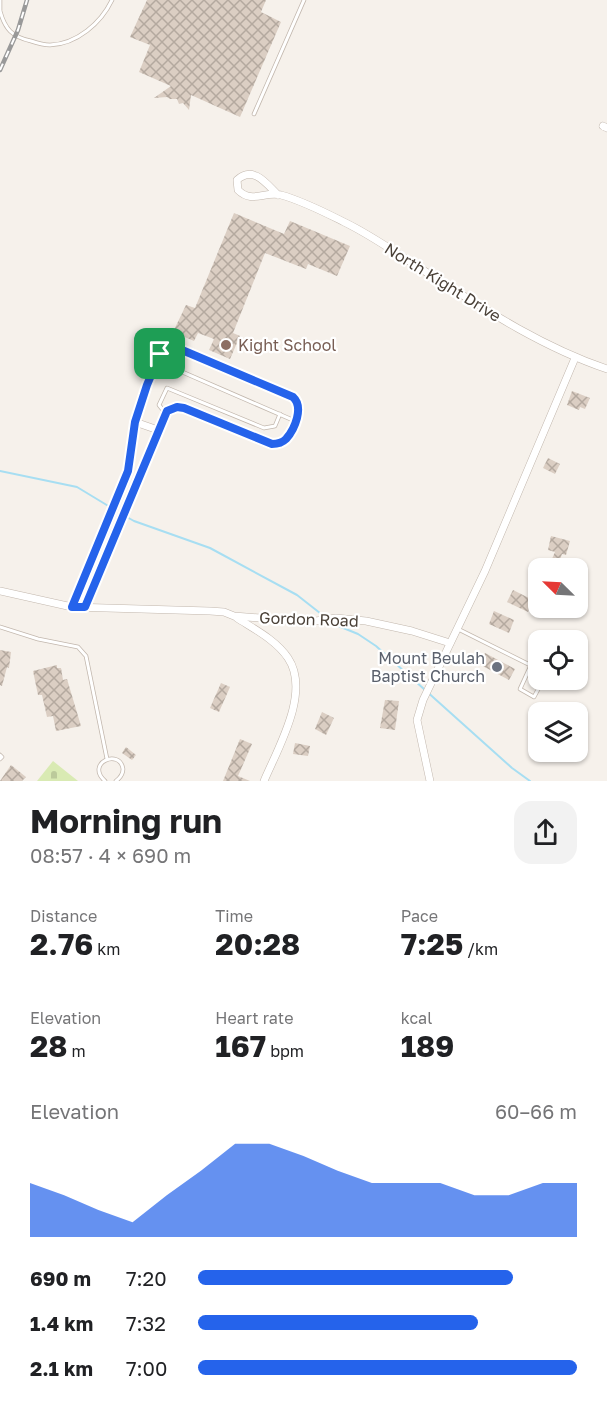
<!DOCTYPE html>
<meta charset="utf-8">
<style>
body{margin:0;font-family:"Golos Text",sans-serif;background:#f2f2f2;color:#202124;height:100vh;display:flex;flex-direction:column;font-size:22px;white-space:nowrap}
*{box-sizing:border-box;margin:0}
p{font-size:20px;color:#757577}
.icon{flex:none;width:33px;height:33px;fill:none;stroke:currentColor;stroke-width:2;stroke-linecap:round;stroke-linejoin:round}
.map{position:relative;height:781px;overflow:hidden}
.sheet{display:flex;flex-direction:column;background:#fff;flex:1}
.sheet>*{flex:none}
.needle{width:39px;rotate:294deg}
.tools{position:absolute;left:528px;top:558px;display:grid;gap:12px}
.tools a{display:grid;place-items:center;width:60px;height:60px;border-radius:12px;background:#fff;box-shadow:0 2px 4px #0004;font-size:30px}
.pin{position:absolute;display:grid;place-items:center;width:51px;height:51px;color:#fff;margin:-26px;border-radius:12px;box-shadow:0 3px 9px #0006}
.round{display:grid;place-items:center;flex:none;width:63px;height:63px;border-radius:18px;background:#f2f2f2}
.overview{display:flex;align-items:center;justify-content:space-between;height:102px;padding:0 30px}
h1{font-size:33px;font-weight:700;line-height:45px}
.figures{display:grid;grid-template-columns:repeat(3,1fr);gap:9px;height:102px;padding:6px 30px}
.figures div{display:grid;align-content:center}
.figures b{font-size:30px;font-weight:700}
.figures small{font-size:16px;font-weight:400}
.figures p{font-size:16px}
.chart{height:168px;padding:12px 30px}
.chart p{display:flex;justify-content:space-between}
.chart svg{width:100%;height:108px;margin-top:6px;fill:#2563eb;opacity:.7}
ul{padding:0 30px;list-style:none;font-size:20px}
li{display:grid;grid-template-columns:96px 72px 1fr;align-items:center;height:45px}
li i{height:15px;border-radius:8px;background:#2563eb}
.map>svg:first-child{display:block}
</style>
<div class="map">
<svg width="607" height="781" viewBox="0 0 607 781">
<defs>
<pattern id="cemetery-stones" width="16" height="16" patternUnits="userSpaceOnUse" patternTransform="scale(1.5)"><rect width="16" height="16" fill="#d9eab3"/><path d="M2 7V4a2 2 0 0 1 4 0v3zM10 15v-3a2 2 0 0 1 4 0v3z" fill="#bcca9b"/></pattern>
<pattern id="building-cross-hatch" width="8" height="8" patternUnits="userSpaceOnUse" patternTransform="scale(1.5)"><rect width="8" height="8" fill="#dbcec3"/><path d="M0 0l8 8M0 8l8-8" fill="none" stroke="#b4a99f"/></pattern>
</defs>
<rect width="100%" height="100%" fill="#f6f1eb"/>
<polygon fill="url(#cemetery-stones)" points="53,761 78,781 37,781"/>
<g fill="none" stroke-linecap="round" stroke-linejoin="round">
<g stroke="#a7def2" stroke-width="2">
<polyline points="0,471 77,487 110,507"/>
<polyline points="125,516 134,521 210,548 297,595 325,617"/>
<polyline points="330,620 336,625 358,634 376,646 512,768 530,781"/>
</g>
</g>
<g fill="url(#building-cross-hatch)">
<polygon points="147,0 266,0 261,12 281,22 240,117 191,95 189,110 183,103 179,104 177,99 170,99 167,97 154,98 171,86 139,72 150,45 130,37"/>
<polygon points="234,213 284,234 290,221 350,246 337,276 308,264 306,269 265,253 233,333 240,336 230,359 209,350 214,339 198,333 194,341 173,332 186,305 195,308"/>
<polygon points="572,391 590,398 585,409 580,407 579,410 567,405"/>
<polygon points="548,458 560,464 555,474 543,468"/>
<polygon points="551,536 570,541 566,555 562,554 557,568 548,568 555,552 548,550"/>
<polygon points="513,590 533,600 528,612 507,602"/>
<polygon points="494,611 514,620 509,633 489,624"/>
<polygon points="0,650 11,652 9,668 7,667 2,686 0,685"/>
<polygon points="485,653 515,669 509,680 479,664"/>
<polygon points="57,665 57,668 61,668 63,680 67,679 81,726 56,731 53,716 47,717 42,695 38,695 33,671"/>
<polygon points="221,683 230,687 219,712 210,708"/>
<polygon points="385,700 399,701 395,730 380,728"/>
<polygon points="322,712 334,718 326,735 315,729"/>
<polygon points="240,739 252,744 238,776 250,781 223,781"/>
<polygon points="295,743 310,746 308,756 293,754"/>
<polygon points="126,747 136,755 132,760 122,753"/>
<polygon points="11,765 26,777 22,781 0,781"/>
</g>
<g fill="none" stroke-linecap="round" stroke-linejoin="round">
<defs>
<g id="service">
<polyline points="0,10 0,0"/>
<path d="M0,11C5,29 12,37 31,41C37,43 44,45 50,45C77,44 101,23 112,0"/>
<polyline points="254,114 304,0"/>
<polyline points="157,361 295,421"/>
<polyline points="166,414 159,405 167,388 264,428 275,426 280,414"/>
<path d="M136,421C140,403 152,356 168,348L182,350L293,397C297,400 298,401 299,405C301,415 288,441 278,444C273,445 268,443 263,442L199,414L177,407L167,411L158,430"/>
<polyline points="0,627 38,639 78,647 86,656 107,759"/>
<polyline points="458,629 538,669"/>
<polyline points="531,665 520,689 534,697 543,680"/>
<polyline points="0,755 2,757 0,759"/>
<path d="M105,781C85,763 120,748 123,769C123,775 120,778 116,781"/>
</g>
<g id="minor">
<polyline points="603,126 607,128"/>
<path d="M278,195C266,183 253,165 237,180L238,190C252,204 264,191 281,195C303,201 324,212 344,222C373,236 399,255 426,272C484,309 542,347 607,369"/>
<polyline points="0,591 72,607 210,611 224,612 234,616 309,622 336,618 366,621 412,631 450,643"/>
<polyline points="72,607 128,471 135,422 158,430 85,607"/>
<path d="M237,618C254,629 276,640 288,658C311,692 278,748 264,781"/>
<polyline points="430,781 417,720 423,700 485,571 575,358"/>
</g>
</defs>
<use href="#service" stroke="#c2b7ad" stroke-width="4.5"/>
<use href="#minor" stroke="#c2b7ad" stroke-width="8"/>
<use href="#service" stroke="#fff" stroke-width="3"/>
<use href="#minor" stroke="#fff" stroke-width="7"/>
<defs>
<polyline id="rail" points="0,70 18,30 27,0"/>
</defs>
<use href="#rail" stroke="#999" stroke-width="4.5"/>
<use href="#rail" stroke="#fff" stroke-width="2" stroke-dasharray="7" stroke-linecap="butt"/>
</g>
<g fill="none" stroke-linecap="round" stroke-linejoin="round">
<defs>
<path id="route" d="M168,348L182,350L293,397C304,407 295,429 286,439C282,443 278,444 272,444L184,408L177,407L167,411L85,607H72L128,471L135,422L147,385L160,354Z"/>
</defs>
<use href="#route" stroke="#fff" stroke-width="12"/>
<use href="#route" stroke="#2563eb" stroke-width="8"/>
</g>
<circle fill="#8d6e63" stroke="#fff" stroke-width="2" cx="226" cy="345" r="6"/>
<circle fill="#6b7280" stroke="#fff" stroke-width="2" cx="497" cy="667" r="6"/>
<g text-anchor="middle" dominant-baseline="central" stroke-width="4.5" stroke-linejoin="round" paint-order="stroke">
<g font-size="16" fill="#4a4138" stroke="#fff">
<text transform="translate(443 282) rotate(32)">North Kight Drive</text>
<text transform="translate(309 619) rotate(2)">Gordon Road</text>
</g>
<g font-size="16" fill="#785e54" stroke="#fff" text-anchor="start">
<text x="238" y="345">Kight School</text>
</g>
<g font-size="16" fill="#5b616d" stroke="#fff" text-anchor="end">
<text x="485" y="658">Mount Beulah<tspan x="485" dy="18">Baptist Church</tspan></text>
</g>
</g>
</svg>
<div class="tools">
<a><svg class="needle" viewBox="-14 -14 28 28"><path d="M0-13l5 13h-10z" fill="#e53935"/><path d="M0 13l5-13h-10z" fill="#757577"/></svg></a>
<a><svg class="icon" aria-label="locate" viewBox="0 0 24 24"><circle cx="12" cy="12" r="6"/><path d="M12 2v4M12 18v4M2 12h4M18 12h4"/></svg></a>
<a><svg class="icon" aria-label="layers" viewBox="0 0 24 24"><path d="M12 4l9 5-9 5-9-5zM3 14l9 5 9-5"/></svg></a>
</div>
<div class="pin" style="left:160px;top:354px;background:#1e9e55"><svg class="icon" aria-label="arrive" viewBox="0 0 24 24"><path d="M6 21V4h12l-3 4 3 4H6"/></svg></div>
</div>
<section class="sheet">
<div class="overview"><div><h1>Morning run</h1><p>08:57 · 4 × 690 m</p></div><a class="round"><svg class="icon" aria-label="share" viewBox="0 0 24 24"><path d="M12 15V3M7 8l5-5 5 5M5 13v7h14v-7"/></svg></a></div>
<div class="figures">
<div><p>Distance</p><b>2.76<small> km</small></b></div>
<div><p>Time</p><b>20:28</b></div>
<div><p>Pace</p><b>7:25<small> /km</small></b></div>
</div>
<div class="figures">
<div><p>Elevation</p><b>28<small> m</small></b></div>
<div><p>Heart rate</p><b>167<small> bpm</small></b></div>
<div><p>kcal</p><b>189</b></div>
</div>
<div class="chart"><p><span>Elevation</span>60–66 m</p>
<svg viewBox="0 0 160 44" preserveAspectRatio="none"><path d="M0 44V22L10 27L20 33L30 38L40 27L50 17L60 6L70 6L80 11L90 17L100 22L110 22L120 22L130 27L140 27L150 22L160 22V44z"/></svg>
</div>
<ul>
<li><b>690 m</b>7:20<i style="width:83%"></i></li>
<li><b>1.4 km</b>7:32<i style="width:74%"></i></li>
<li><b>2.1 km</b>7:00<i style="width:100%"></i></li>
</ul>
</section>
